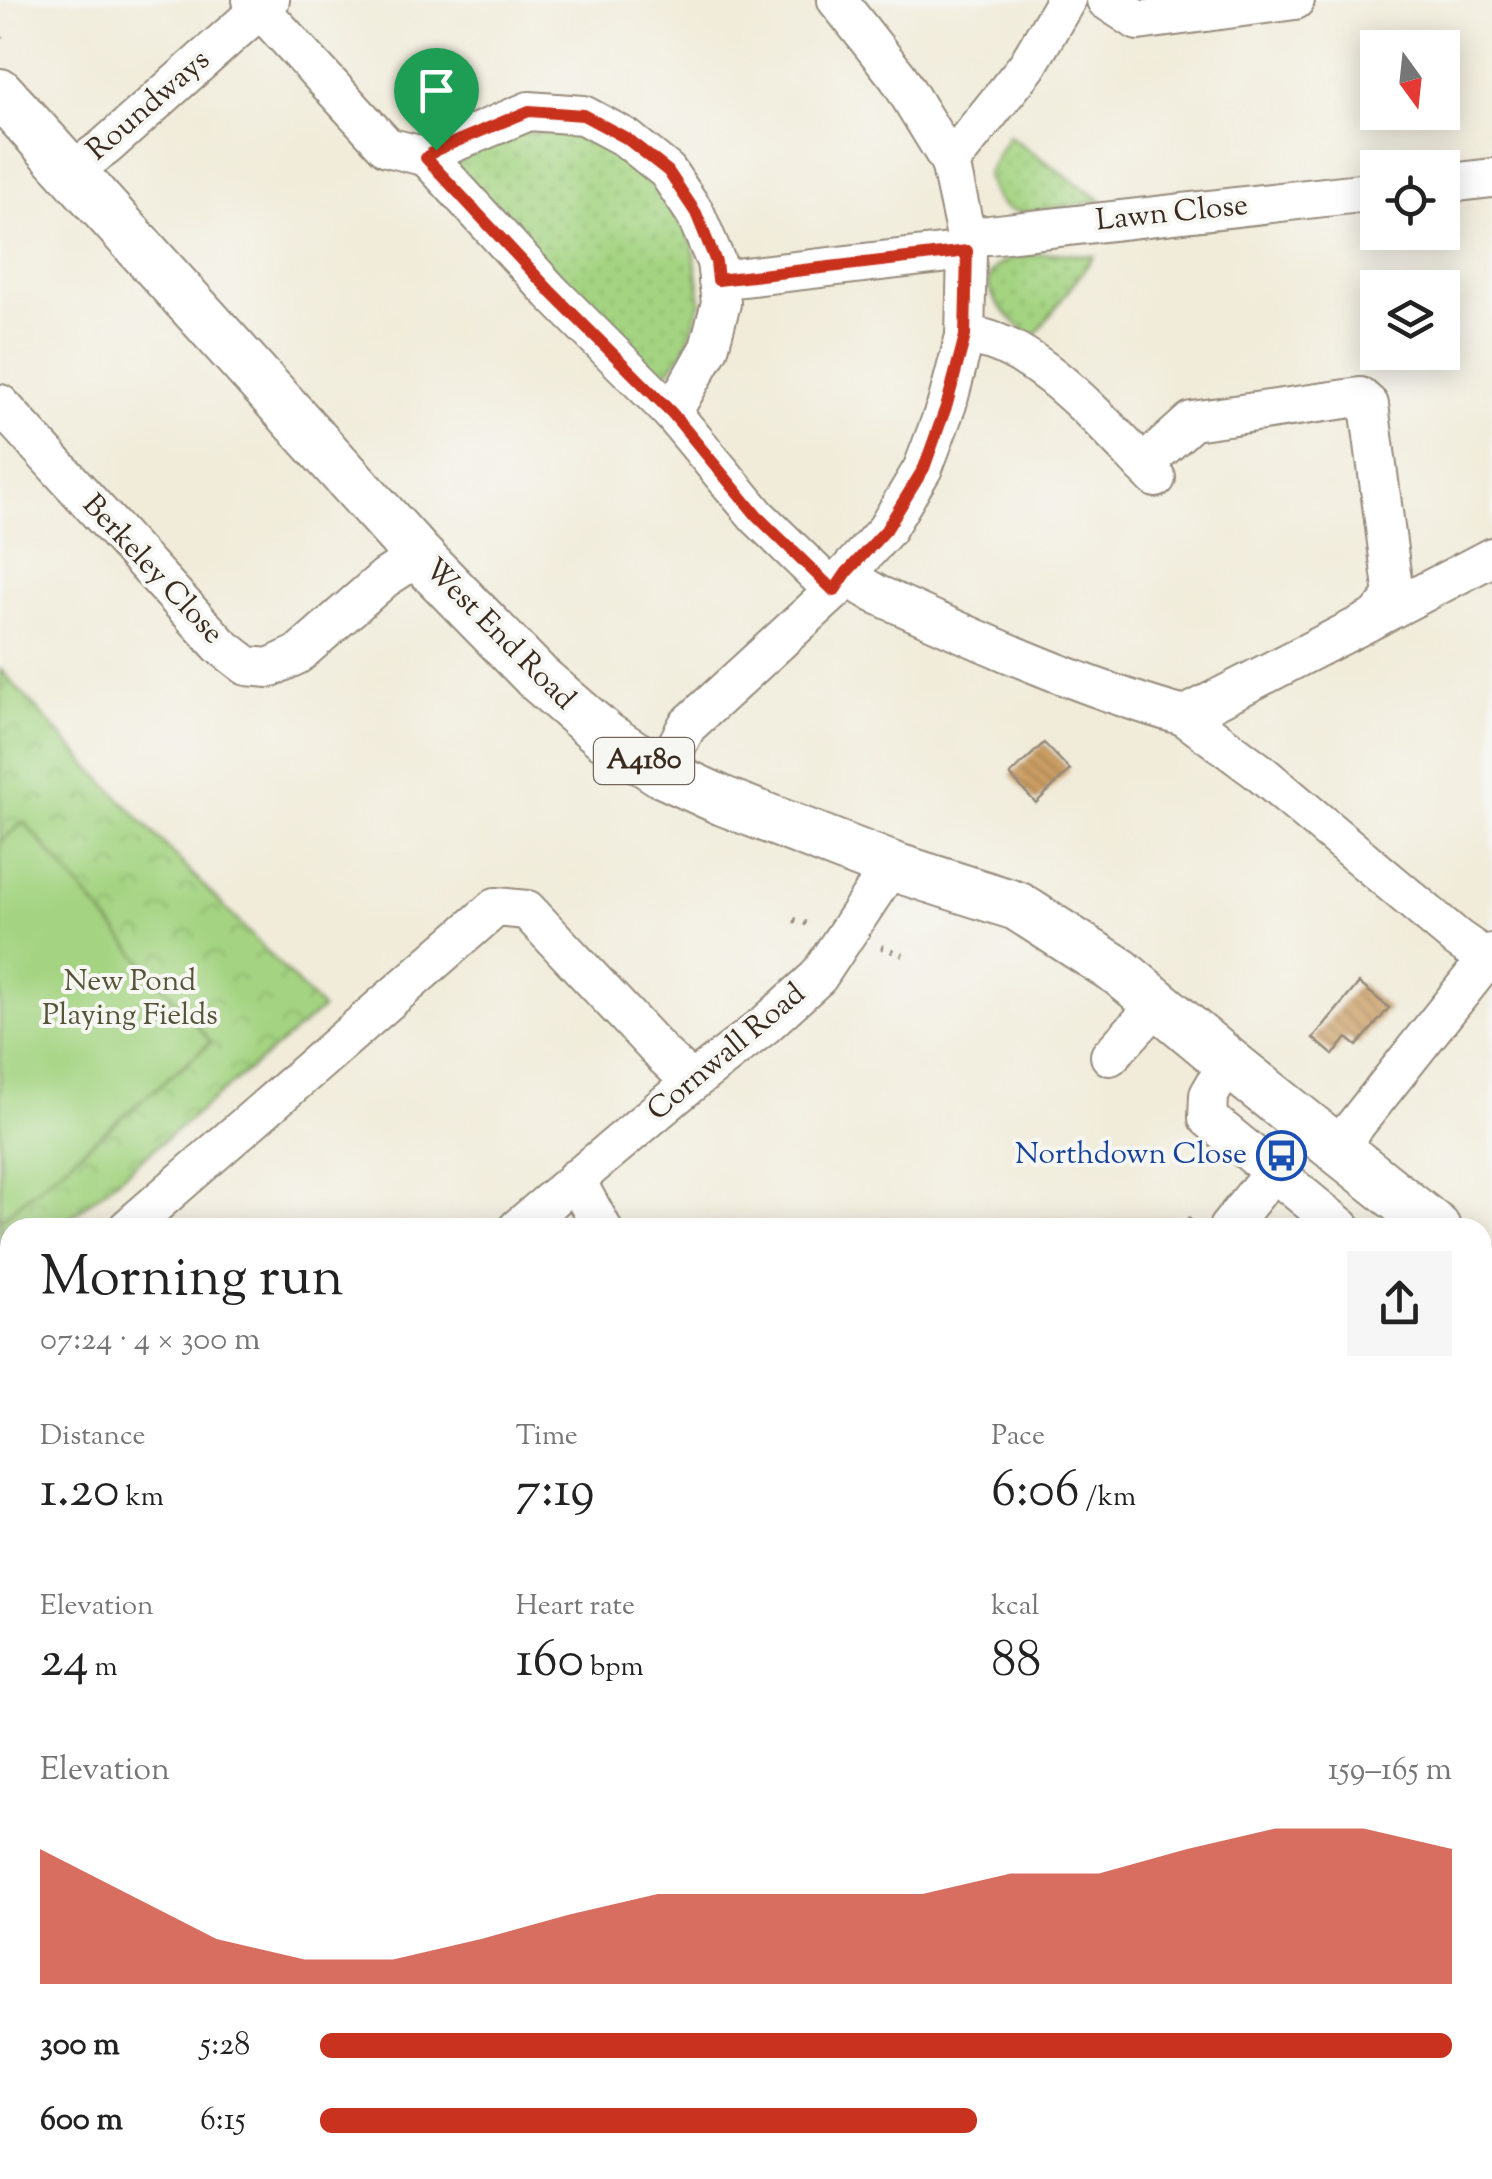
<!DOCTYPE html>
<meta charset="utf-8">
<style>
body{margin:0;font-family:"Sorts Mill Goudy",serif;background:#f6f6f6;color:#222;height:100vh;display:flex;flex-direction:column;font-size:38px;white-space:nowrap}
*{box-sizing:border-box;margin:0}
p{font-size:32px;color:#767676}
.icon{flex:none;width:55px;height:55px;fill:none;stroke:currentColor;stroke-width:2;stroke-linecap:round;stroke-linejoin:round}
.map{position:relative;flex:1;overflow:hidden}
.panel{position:absolute;left:0px;top:1218px;width:1492px;height:962px;display:flex;flex-direction:column;background:#fff;border-radius:30px 30px 0 0;box-shadow:0 5px 25px #0003}
.panel>*{flex:none}
.needle{width:65px;rotate:165deg}
.buttons{position:absolute;left:1360px;top:30px;display:grid;gap:20px}
.buttons a{display:grid;place-items:center;width:100px;height:100px;border-radius:0px;background:#fff;box-shadow:0 5px 25px #0003;font-size:50px}
.pin{position:absolute;display:grid;place-items:center;width:85px;height:85px;color:#fff;margin:-102px -42px;border-radius:50% 50% 50% 0;rotate:-45deg;box-shadow:0 0 10px #0007}
.pin .icon{rotate:45deg}
.round{display:grid;place-items:center;flex:none;width:105px;height:105px;border-radius:0px;background:#f6f6f6}
.headline{display:flex;align-items:center;justify-content:space-between;height:170px;padding:0 40px}
h1{font-size:55px;font-weight:600;line-height:75px}
.figures{display:grid;grid-template-columns:repeat(3,1fr);gap:15px;height:170px;padding:10px 40px}
.figures div{display:grid;align-content:center}
.figures b{font-size:50px;font-weight:600}
.figures small{font-size:28px;font-weight:400}
.figures p{font-size:28px}
.chart{height:280px;padding:20px 40px}
.chart p{display:flex;justify-content:space-between}
.chart svg{width:100%;height:180px;margin-top:10px;fill:#c8321e;opacity:.7}
ul{padding:0 40px;list-style:none;font-size:32px}
li{display:grid;grid-template-columns:160px 120px 1fr;align-items:center;height:75px}
li i{height:25px;border-radius:12px;background:#c8321e}
.map>svg:first-child{display:block}
</style>
<div class="map">
<svg width="1492" height="2179" viewBox="0 0 1492 2179">
<defs>
<pattern id="grass-dots" width="8" height="8" patternUnits="userSpaceOnUse" patternTransform="scale(2.5)"><rect width="8" height="8" fill="#a4d482"/><path d="M2 2h.1M6 6h.1" fill="none" stroke="#8eb670" stroke-width="1.8" stroke-linecap="round"/></pattern>
<pattern id="park-crowns" width="20" height="18" patternUnits="userSpaceOnUse" patternTransform="scale(2.5)"><rect width="20" height="18" fill="#a4d482"/><path d="M2 6a3 3 0 1 1 6 0M12 15a3 3 0 1 1 6 0" fill="none" stroke="#8eb670"/></pattern>
<pattern id="building-back-hatch" width="6" height="6" patternUnits="userSpaceOnUse" patternTransform="scale(2.5)"><rect width="6" height="6" fill="#cb9e64"/><path d="M-1 5l2 2M0 0l6 6M5-1l2 2" fill="none" stroke="#a68152"/></pattern>
</defs>
<rect width="100%" height="100%" fill="#f6f6f2"/>
<filter id="ink" filterUnits="userSpaceOnUse"><feTurbulence type="fractalNoise" baseFrequency=".01" numOctaves="2"/><feDisplacementMap in="SourceGraphic" scale="20" xChannelSelector="R" yChannelSelector="G"/><feConvolveMatrix kernelMatrix="1 2 1 2 8 2 1 2 1" color-interpolation-filters="sRGB"/></filter>
<filter id="wash" filterUnits="userSpaceOnUse"><feTurbulence type="fractalNoise" baseFrequency=".0048" numOctaves="4" result="noise"/><feDisplacementMap in="SourceGraphic" scale="40" xChannelSelector="R" yChannelSelector="G"/><feGaussianBlur stdDeviation="2.25" result="paint"/><feColorMatrix in="noise" values="0 0 0 0 0 0 0 0 0 0 0 0 0 0 0 0 0 1.4 0 .05"/><feComposite in="paint" operator="in"/></filter>
<g filter="url(#wash)">
<rect width="100%" height="100%" fill="#f1ecda"/>
<g fill="url(#grass-dots)" stroke="#707f50" stroke-width="2.5">
<polygon points="554,131 599,145 636,167 665,194 693,245 701,301 685,350 659,382 451,170 473,151 512,134"/>
<path d="M1008,135L1102,201C1086,203 1070,206 1054,208C1016,214 997,218 987,174Z"/>
<path d="M1054,253L1094,256L1033,338C1016,323 967,287 1000,264C1013,254 1038,255 1054,253Z"/>
</g>
<polygon fill="url(#park-crowns)" stroke="#707f50" stroke-width="2.5" points="0,669 88,765 322,1009 60,1227 10,1228 10,1269 0,1277"/>
<polygon fill="#a4d482" stroke="#707f50" stroke-width="2.5" points="24,822 211,1042 0,1220 0,842"/>
<g id="blocks">
<g fill="url(#building-back-hatch)">
<polygon points="1044,743 1070,770 1036,803 1010,775"/>
<polygon points="1359,983 1389,1008 1357,1046 1347,1038 1333,1055 1313,1038"/>
</g>
</g>
</g>
<g filter="url(#ink)">
<use href="#blocks" fill-opacity="0" stroke="#968b7c" stroke-width="2.5"/>
<g fill="none" stroke-linecap="round" stroke-linejoin="round">
<defs>
<g id="minor">
<polyline points="252,0 387,147 427,157 551,292 672,413 757,516 834,591"/>
<polyline points="1106,0 1138,21 1295,0"/>
<polyline points="427,157 436,150 529,111 583,115 626,138 667,171 695,213 716,262 721,303 709,348 672,413"/>
<polyline points="950,162 1027,66 1066,0"/>
<polyline points="72,171 105,147 270,0"/>
<polyline points="1442,184 1492,178"/>
<polyline points="966,236 989,235 1378,191"/>
<polyline points="718,280 967,251"/>
<path d="M965,336C1032,337 1110,432 1156,478"/>
<polyline points="0,404 220,645 247,666 269,668 297,655 385,578 419,556"/>
<path d="M847,573L864,587L876,594C975,639 1079,687 1184,716L1377,617L1394,596L1369,405L1360,397L1192,421L1143,465"/>
<polyline points="1377,617 1492,557"/>
<polyline points="1184,716 1258,771 1458,939 1487,959"/>
<polyline points="662,773 687,726 834,591 847,573 886,530 923,468 947,404 965,336 967,251 966,236 950,162 898,77 837,0"/>
<polyline points="1110,1056 1159,1003"/>
<polyline points="1228,1062 1209,1095 1208,1118 1342,1228"/>
<polyline points="1338,1147 1492,953"/>
<polyline points="575,1179 602,1228"/>
<polyline points="128,1228 496,907 527,910 664,1056 692,1082"/>
<polyline points="518,1228 692,1082 765,1025 818,977 891,866"/>
<polyline points="1228,1228 1273,1172"/>
<polyline points="0,1339 10,1330"/>
<polyline points="1482,1340 1492,1348"/>
<polyline points="1482,1464 1492,1451"/>
<polyline points="0,1689 10,1680"/>
<polyline points="0,1982 10,1972"/>
<polyline points="1482,2002 1492,1992"/>
<polyline points="691,2170 694,2179"/>
<polyline points="941,2170 944,2179"/>
<polyline points="1292,2170 1295,2179"/>
<polyline points="1374,2170 1380,2179"/>
<polyline points="103,2179 113,2170"/>
<polyline points="432,2179 442,2170"/>
</g>
<g id="major">
<polyline points="0,93 419,556 538,678 605,736 662,773 723,801 891,866 1017,906 1120,972 1228,1062 1436,1228"/>
<polyline points="1482,1265 1492,1272"/>
</g>
</defs>
<use href="#minor" stroke="#968b7c" stroke-width="42"/>
<use href="#major" stroke="#968b7c" stroke-width="52"/>
<g stroke="#968b7c" stroke-width="6" stroke-dasharray="2.5 8" stroke-linecap="butt">
<polyline points="0,37 7,32"/>
<polyline points="794,920 812,925"/>
<polyline points="881,947 909,957"/>
<polyline points="1182,1228 1194,1213"/>
<polyline points="487,2170 490,2179"/>
<polyline points="152,2179 162,2170"/>
</g>
<use href="#minor" stroke="#fff" stroke-width="38"/>
<use href="#major" stroke="#fff" stroke-width="48"/>
</g>
</g>
<g fill="none" stroke-linecap="round" stroke-linejoin="round" filter="url(#ink)">
<defs>
<polygon id="route" points="529,111 583,115 626,138 668,171 696,213 716,262 718,280 967,251 965,336 947,404 924,468 886,530 847,572 834,591 757,516 672,413 551,292 426,158 436,150"/>
</defs>
<use href="#route" stroke="#fff" stroke-width="20"/>
<use href="#route" stroke="#c8321e" stroke-width="12"/>
</g>
<defs>
<symbol id="bus-ring" viewBox="-11 -11 22 22"><circle r="9.5" fill="#f6f6f2" stroke="#1a4fb4" stroke-width="1.5"/><path d="M-5-6H5V4H4V6H2V4H-2V6H-4V4H-5ZM-3.5-4V0h7V-4ZM-3.5 1.2v1.5H-2V1.2ZM2 1.2v1.5H3.5V1.2Z" fill="#1a4fb4"/></symbol>
</defs>
<g fill-rule="evenodd">
<use href="#bus-ring" x="1254" y="1128" width="55" height="55"/>
</g>
<g text-anchor="middle" dominant-baseline="central" stroke-width="8" stroke-linejoin="round" paint-order="stroke">
<rect fill="#f6f6f2" stroke="#73675e" stroke-width="2.5" x="594" y="738" width="100" height="46" rx="8"/>
<g font-size="28" font-weight="bold" fill="#3b2a1e">
<text x="644" y="761">A4180</text>
</g>
<g font-size="30" fill="#3b2a1e" stroke="#f6f6f2">
<text transform="translate(149 106) rotate(-41)">Roundways</text>
<text transform="translate(1172 214) rotate(-6)">Lawn Close</text>
<text transform="translate(152 570) rotate(47)">Berkeley Close</text>
<text transform="translate(499 635) rotate(45)">West End Road</text>
<text transform="translate(727 1053) rotate(-40)">Cornwall Road</text>
</g>
<g font-size="30" fill="#555437" stroke="#f6f6f2">
<text x="130" y="982">New Pond<tspan x="130" dy="34">Playing Fields</tspan></text>
</g>
<g font-size="30" fill="#164399" stroke="#f6f6f2" text-anchor="end">
<text x="1247" y="1155">Northdown Close</text>
</g>
</g>
</svg>
<div class="buttons">
<a><svg class="needle" viewBox="-14 -14 28 28"><path d="M0-13l5 13h-10z" fill="#e53935"/><path d="M0 13l5-13h-10z" fill="#767676"/></svg></a>
<a><svg class="icon" aria-label="locate" viewBox="0 0 24 24"><circle cx="12" cy="12" r="6"/><path d="M12 2v4M12 18v4M2 12h4M18 12h4"/></svg></a>
<a><svg class="icon" aria-label="layers" viewBox="0 0 24 24"><path d="M12 4l9 5-9 5-9-5zM3 14l9 5 9-5"/></svg></a>
</div>
<div class="pin" style="left:436px;top:150px;background:#1e9e55"><svg class="icon" aria-label="arrive" viewBox="0 0 24 24"><path d="M6 21V4h12l-3 4 3 4H6"/></svg></div>
<section class="panel">
<div class="headline"><div><h1>Morning run</h1><p>07:24 · 4 × 300 m</p></div><a class="round"><svg class="icon" aria-label="share" viewBox="0 0 24 24"><path d="M12 15V3M7 8l5-5 5 5M5 13v7h14v-7"/></svg></a></div>
<div class="figures">
<div><p>Distance</p><b>1.20<small> km</small></b></div>
<div><p>Time</p><b>7:19</b></div>
<div><p>Pace</p><b>6:06<small> /km</small></b></div>
</div>
<div class="figures">
<div><p>Elevation</p><b>24<small> m</small></b></div>
<div><p>Heart rate</p><b>160<small> bpm</small></b></div>
<div><p>kcal</p><b>88</b></div>
</div>
<div class="chart"><p><span>Elevation</span>159–165 m</p>
<svg viewBox="0 0 160 44" preserveAspectRatio="none"><path d="M0 44V11L10 22L20 33L30 38L40 38L50 33L60 27L70 22L80 22L90 22L100 22L110 17L120 17L130 11L140 6L150 6L160 11V44z"/></svg>
</div>
<ul>
<li><b>300 m</b>5:28<i style="width:100%"></i></li>
<li><b>600 m</b>6:15<i style="width:58%"></i></li>
</ul>
</section>
</div>
